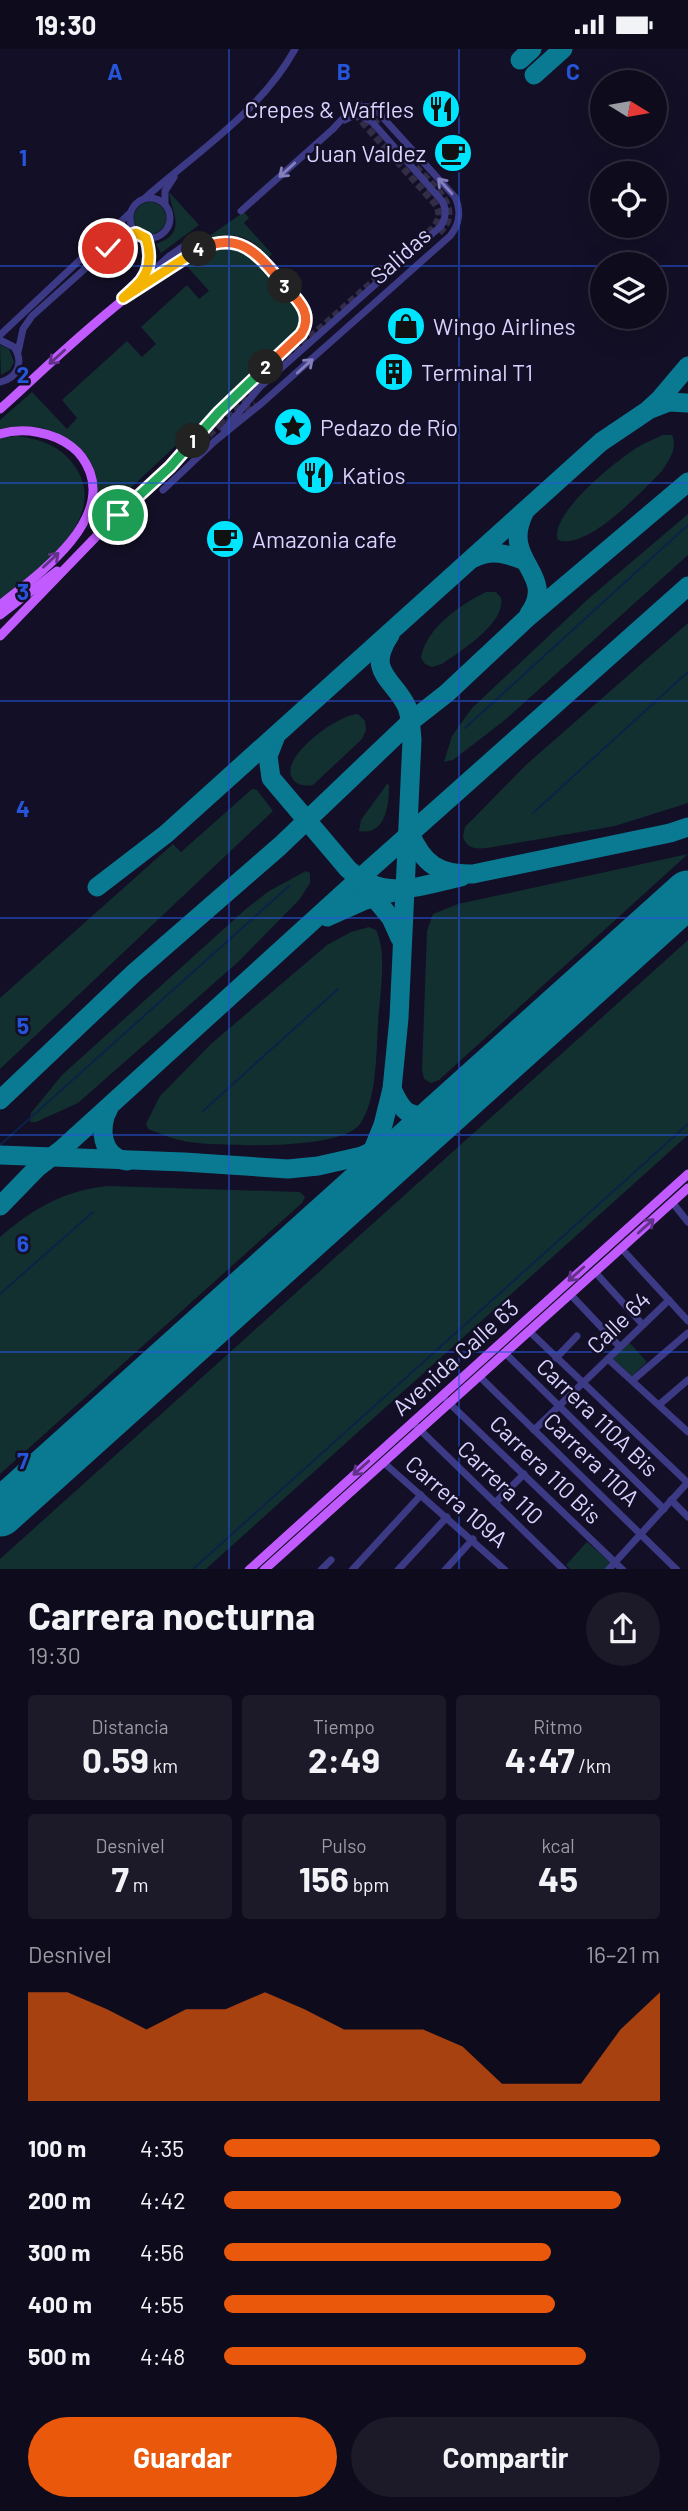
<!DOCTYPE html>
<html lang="es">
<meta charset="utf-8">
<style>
body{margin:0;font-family:Barlow,sans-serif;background:#1c1929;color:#f1f3f6;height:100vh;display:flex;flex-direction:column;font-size:26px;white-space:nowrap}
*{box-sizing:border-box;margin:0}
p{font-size:23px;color:#9b9ba3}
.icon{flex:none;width:38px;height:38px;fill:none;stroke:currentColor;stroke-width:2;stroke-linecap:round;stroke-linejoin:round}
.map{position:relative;height:1520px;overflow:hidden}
.drawer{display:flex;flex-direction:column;background:#0e0b1c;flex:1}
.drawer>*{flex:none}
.needle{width:46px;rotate:101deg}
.buttons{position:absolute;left:590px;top:21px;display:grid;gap:14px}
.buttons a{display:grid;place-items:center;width:77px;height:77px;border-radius:50%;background:#0e0b1c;box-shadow:0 7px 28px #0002,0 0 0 2px #2e2b3b;font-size:35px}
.pin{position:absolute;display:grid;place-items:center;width:60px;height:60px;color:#fff;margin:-30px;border:4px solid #fff;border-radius:50%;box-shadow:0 2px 7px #0007}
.km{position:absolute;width:35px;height:35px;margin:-18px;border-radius:50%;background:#222;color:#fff;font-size:19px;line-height:35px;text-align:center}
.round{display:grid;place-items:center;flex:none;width:74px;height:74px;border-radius:37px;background:#1c1929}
.overview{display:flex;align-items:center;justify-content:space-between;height:119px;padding:0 28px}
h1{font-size:38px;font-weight:700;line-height:52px}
.stats{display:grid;grid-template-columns:repeat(3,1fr);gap:10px;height:119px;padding:7px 28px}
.stats div{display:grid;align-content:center;border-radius:7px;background:#1c1929;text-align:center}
.stats b{font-size:35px;font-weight:700}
.stats small{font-size:19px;font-weight:400}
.stats p{font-size:19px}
.chart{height:196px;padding:14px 28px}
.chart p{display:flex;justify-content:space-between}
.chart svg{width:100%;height:126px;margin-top:7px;fill:#ea580c;opacity:.7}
.primary-button{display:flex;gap:14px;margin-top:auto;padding:14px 28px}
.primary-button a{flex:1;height:80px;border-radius:42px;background:#ea580c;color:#fff;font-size:28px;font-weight:700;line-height:80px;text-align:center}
.primary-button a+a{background:#1c1929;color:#f1f3f6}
ul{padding:0 28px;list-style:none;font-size:23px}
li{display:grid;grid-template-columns:112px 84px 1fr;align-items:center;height:52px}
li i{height:18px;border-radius:9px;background:#ea580c}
.status{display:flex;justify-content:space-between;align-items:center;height:49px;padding:0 35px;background:#0e0b1c;direction:ltr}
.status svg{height:19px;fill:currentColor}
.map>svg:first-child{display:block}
</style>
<div class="status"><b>19:30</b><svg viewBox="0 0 49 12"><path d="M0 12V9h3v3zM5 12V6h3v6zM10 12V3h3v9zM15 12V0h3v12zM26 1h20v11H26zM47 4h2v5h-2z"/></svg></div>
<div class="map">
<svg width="688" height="1521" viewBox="0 0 688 1521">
<rect width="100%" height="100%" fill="#130f26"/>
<g fill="#12302f">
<path d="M169,143L199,176L161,204L156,195C188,184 172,165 169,143Z"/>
<circle cx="150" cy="169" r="16"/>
<path d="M244,163L249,169L244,174L272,205L269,208C240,178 228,184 192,199Z"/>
<path d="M228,199L243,202L250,207L288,248L289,247L298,261L299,281L87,480C102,450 101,436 82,409C62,379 35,373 0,380V371L32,343L67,380L77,369L62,351L127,292L142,308L156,295L141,278L187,236L199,250L209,242L185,215L215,201Z"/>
<polygon points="0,296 9,300 14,313 10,321 1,326"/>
<polygon points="295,362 309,383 304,394 296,393 283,381 276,378"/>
<path d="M663,386H672C678,399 669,411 662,422C642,442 587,502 558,491C548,466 618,410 638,398C646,393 655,390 663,386Z"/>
<path d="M16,387C41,390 62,397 76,419C110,472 35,522 0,551V389Z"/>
<polygon points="688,465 688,506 505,671 453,711 444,713 452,687 472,659 588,550"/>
<path d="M486,543H496L501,549C506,574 461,602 442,615L432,618L425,615L421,609C426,579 461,555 486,543Z"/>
<path d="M688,574V754L615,777L487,799C476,800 467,800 463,788L465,778L527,715Z"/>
<path d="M358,665L365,672L366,681L362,690L313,736C307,737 302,737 297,734C269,715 337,665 358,665Z"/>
<path d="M387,735L389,736C389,755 386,787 359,782L361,771Z"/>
<polygon points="252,740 257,741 273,762 0,1020 0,949 173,795 181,803"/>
<polygon points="688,805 439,1031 431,1034 424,1030 422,1021 427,882 433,865 458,855"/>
<polygon points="306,822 310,824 310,834 299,851 238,913 78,1054 36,1073 30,1073 31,1064 62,1026 247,859 269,842"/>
<path d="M369,878L376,881C388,906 379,949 378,976C376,1005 377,1051 360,1075C341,1102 221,1097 189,1093C175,1091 161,1085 148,1080L146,1075L160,1047L211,995L327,896L351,883Z"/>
<polygon points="688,891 688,1086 206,1520 0,1520 0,1510"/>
<path d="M108,1137L300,1143L305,1148L302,1154L0,1425V1188C32,1160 65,1141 108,1137Z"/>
<polygon points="629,1293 647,1313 632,1327 612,1309"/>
<polygon points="587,1493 611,1514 606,1521 570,1520 566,1516"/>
</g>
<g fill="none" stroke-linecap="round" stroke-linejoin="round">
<g stroke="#0c2248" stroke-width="2">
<polyline points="465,679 688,476"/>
<polyline points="533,764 688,623"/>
<polyline points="202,1063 338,940"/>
<polyline points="0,1096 289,837"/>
<polyline points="0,1245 93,1163"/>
<polyline points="192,1521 688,1075"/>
</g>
<g stroke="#0a7a92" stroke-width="19">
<polyline points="520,11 532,0"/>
<polyline points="534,26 563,0"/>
<polyline points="651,360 669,353 688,354"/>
<path d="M524,464C500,513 558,524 529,565"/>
<path d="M474,509C492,500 506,505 523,511"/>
<path d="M275,689L268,707L271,729L348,820C384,853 419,837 461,828"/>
<path d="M410,784C423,815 439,826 473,825L670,784L688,778"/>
<polyline points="97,838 166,785 601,393 647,362 660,350 688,317"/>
<polyline points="366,839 391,869 400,889"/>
<polyline points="327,868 363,852 394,843"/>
<path d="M392,1040C405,1069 410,1066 439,1069"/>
<polyline points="0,1051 134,924 280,797 410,673 447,644 526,570 688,433"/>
<path d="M109,1059C98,1077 101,1109 127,1112"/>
<polyline points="0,1106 184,1113 288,1120 318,1117 362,1107 432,1075"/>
<polyline points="0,1157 37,1119 62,1100 360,829 688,537"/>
<path d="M320,1176L345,1143L372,1103L383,1076L392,1040L399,969L412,691C411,680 411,669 407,658C394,630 365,623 390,586"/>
</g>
<polyline stroke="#0a7a92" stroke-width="47" points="0,1464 688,845"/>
<g stroke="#312d47" stroke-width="7" stroke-dasharray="7 3.5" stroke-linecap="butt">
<polyline points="358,58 366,62 378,75"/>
<polyline points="345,59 354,55 364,56"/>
<path d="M416,118C434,138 466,160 438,185"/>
<path d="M219,375L253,339L433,179C439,172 441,165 436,156L356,66"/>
<polyline points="219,379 256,356"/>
<polyline points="209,386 221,375"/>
</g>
<g stroke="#3d3a85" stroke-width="7">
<circle cx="150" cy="169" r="20"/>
<path d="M145,149C196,104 262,61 295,0"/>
<polyline points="165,155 165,142 174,128"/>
<polyline points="241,162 333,80"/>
<polyline points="144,229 150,207 146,189"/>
<polyline points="139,234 168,208 187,195"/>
<polyline points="0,286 130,164"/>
<path d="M0,291L14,298C24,313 18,329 0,333"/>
<polyline points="18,303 23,280 32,267 115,193 136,184"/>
<polyline points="163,441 215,392"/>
<polyline points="672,1153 688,1173"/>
<polyline points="621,1199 688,1272"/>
<polyline points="595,1223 643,1276"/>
<polyline points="570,1245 620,1298"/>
<polyline points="529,1282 688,1434"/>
<polyline points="505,1304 664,1460"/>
<polyline points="556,1309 577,1287"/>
<polyline points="608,1310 688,1383"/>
<polyline points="479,1327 677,1521"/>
<polyline points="633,1331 688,1284"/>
<polyline points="447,1352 623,1521"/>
<polyline points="660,1355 688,1331"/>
<polyline points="412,1373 564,1521"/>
<polyline points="534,1381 669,1251"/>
<polyline points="383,1413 505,1521"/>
<polyline points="671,1451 688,1468"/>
<polyline points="495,1454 524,1425"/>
<polyline points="321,1521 331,1511"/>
<polyline points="352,1521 421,1446"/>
<polyline points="398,1521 447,1468"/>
<polyline points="445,1521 473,1490"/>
<polyline points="608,1521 688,1433"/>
</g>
<g stroke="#c25bff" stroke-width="9">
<path d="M0,360C43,323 185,177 241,195C262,202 286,238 301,255C307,265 308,275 301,285L219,363L170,417L118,465L0,587"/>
<path d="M0,385C23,378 53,383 72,398C80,404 86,413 90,423C109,476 36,527 0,556"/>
<polyline points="0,566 57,522"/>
<polyline points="249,1521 688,1125"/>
<polyline points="264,1521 688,1139"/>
</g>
<g stroke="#3d3a85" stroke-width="7">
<path d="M224,381L260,338L441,177C446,168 447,161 442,152L373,74C364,66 355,64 345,71"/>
<path d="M215,392L262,354L450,187C460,175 461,161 455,148L376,61C357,50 345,67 333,80"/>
</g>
</g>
<defs><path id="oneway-shaft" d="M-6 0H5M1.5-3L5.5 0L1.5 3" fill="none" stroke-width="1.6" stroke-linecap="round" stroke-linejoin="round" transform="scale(1.75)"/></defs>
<g stroke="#837fbc">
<use href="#oneway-shaft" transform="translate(287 121) rotate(138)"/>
<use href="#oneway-shaft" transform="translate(445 137) rotate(-132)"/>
<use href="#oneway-shaft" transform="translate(305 317) rotate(-42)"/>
</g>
<g stroke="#623188">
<use href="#oneway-shaft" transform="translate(57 308) rotate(138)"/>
<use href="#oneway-shaft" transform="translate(51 511) rotate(-43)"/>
<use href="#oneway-shaft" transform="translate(646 1177) rotate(-42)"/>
<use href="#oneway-shaft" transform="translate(576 1225) rotate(138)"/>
<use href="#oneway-shaft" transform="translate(361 1419) rotate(138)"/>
</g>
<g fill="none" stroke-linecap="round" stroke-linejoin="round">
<defs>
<polyline id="split-1" points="118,466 170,418 193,392"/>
<polyline id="split-2" points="193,392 219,363 266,318"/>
<path id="split-3" d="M266,318L301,285C314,265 298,251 285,237"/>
<path id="split-4" d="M199,200C242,181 258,206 285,237"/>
<polyline id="split-5" points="135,238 123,249 199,200"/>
<path id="split-6" d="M108,199L118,190L136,184L146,189C152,208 150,225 135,238"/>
</defs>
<use href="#split-1" stroke="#fff" stroke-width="14"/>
<use href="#split-2" stroke="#fff" stroke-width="14"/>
<use href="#split-3" stroke="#fff" stroke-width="14"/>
<use href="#split-4" stroke="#fff" stroke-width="14"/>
<use href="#split-5" stroke="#fff" stroke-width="14"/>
<use href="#split-6" stroke="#fff" stroke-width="14"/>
<use href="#split-1" stroke="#22a559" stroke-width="9"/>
<use href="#split-2" stroke="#22a559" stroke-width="9"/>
<use href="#split-3" stroke="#f0652b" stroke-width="9"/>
<use href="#split-4" stroke="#f0652b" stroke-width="9"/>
<use href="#split-5" stroke="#f5b400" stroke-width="9"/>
<use href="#split-6" stroke="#f5b400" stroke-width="9"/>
</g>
<path fill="none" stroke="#2655da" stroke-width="2" stroke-opacity="0.55" d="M229,0V1521M459,0V1521M0,217H602M654,217H688M0,434H688M0,652H688M0,869H688M0,1086H688M0,1303H688"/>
<defs>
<symbol id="restaurant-disc" viewBox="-11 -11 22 22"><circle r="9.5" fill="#00e5ff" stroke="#130f26"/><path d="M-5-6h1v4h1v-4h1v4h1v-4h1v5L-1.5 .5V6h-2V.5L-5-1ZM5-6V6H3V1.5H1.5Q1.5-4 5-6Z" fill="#111"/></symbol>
<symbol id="cafe-disc" viewBox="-11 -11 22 22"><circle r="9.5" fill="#00e5ff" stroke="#130f26"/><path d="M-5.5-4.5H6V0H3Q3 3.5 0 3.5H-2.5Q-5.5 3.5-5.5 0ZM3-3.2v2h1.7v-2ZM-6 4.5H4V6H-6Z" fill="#111"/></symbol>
<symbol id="shop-disc" viewBox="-11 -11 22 22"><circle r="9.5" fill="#00e5ff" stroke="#130f26"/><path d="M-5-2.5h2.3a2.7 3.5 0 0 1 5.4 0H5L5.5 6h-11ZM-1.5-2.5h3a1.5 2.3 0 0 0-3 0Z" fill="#111"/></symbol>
<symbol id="building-disc" viewBox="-11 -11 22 22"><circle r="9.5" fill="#00e5ff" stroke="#130f26"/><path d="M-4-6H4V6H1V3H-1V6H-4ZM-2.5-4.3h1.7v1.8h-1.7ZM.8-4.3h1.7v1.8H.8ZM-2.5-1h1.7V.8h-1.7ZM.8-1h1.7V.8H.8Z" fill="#111"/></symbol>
<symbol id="sight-disc" viewBox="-11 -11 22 22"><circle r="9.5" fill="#00e5ff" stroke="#130f26"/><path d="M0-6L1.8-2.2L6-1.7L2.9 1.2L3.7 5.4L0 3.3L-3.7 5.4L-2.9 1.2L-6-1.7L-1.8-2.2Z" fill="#111"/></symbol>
</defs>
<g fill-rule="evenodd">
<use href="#restaurant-disc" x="419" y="38" width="44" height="44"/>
<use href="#cafe-disc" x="431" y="82" width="44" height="44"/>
<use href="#shop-disc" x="384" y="255" width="44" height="44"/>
<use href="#building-disc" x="372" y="301" width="44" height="44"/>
<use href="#sight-disc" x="271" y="356" width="44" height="44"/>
<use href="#restaurant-disc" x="293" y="404" width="44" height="44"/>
<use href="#cafe-disc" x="203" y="468" width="44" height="44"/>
</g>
<g text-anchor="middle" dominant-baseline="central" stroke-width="5" stroke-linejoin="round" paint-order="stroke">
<g font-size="23" fill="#d9d4ff" stroke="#130f26" text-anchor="start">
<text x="414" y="60" text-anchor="end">Crepes &amp; Waffles</text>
<text x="426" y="104" text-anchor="end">Juan Valdez</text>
<text x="433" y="277">Wingo Airlines</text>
<text x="421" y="323">Terminal T1</text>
<text x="320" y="378">Pedazo de Río</text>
<text x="342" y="426">Katios</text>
<text x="252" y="490">Amazonia cafe</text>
</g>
<g font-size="23" fill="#d9d4ff" stroke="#130f26">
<text transform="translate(400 206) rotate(-42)">Salidas</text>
<text transform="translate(618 1273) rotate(-44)">Calle 64</text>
<text transform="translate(455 1308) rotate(-42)">Avenida Calle 63</text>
<text transform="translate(598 1368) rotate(44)">Carrera 110A Bis</text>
<text transform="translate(592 1410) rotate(44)">Carrera 110A</text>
<text transform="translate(546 1420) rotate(44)">Carrera 110 Bis</text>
<text transform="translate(501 1433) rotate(44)">Carrera 110</text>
<text transform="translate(457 1452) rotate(41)">Carrera 109A</text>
</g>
</g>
<g font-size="23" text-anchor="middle" font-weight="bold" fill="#2655da" stroke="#130f26" stroke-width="5" stroke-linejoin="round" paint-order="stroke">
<text x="115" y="31">A</text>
<text x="344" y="31">B</text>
<text x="573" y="31">C</text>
<text x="23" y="117">1</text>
<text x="23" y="334">2</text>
<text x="23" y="551">3</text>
<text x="23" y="768">4</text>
<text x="23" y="985">5</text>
<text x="23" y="1203">6</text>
<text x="23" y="1420">7</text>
</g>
</svg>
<div class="buttons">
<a><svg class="needle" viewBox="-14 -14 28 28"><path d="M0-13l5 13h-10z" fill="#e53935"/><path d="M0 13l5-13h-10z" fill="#9b9ba3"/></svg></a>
<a><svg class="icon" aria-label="locate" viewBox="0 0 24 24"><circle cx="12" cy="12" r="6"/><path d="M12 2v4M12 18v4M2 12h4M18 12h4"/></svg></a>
<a><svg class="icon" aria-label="layers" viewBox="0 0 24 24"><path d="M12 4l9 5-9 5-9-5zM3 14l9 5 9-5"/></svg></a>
</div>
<div class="pin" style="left:118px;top:466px;background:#1e9e55"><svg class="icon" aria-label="arrive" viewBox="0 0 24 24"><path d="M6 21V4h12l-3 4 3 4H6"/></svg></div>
<div class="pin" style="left:108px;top:199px;background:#d93025"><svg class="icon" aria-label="check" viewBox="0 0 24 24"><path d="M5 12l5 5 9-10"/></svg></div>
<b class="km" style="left:193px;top:392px">1</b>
<b class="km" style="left:266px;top:318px">2</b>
<b class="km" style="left:285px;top:237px">3</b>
<b class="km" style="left:199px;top:200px">4</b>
</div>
<section class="drawer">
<div class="overview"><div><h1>Carrera nocturna</h1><p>19:30</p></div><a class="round"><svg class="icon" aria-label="share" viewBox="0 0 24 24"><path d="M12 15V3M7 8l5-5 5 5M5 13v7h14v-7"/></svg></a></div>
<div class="stats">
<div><p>Distancia</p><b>0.59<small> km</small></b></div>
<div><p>Tiempo</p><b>2:49</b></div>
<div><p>Ritmo</p><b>4:47<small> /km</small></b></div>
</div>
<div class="stats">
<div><p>Desnivel</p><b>7<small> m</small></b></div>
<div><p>Pulso</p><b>156<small> bpm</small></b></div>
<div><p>kcal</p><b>45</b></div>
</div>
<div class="chart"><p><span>Desnivel</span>16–21 m</p>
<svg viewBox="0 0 160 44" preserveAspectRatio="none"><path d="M0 44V6L10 6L20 12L30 19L40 12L50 12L60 6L70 12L80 19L90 19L100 19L110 25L120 38L130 38L140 38L150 19L160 6V44z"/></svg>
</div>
<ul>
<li><b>100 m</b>4:35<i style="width:100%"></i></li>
<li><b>200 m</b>4:42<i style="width:91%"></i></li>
<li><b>300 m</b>4:56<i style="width:75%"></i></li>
<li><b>400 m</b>4:55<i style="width:76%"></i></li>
<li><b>500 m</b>4:48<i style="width:83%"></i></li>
</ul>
<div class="primary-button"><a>Guardar</a><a>Compartir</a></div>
</section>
